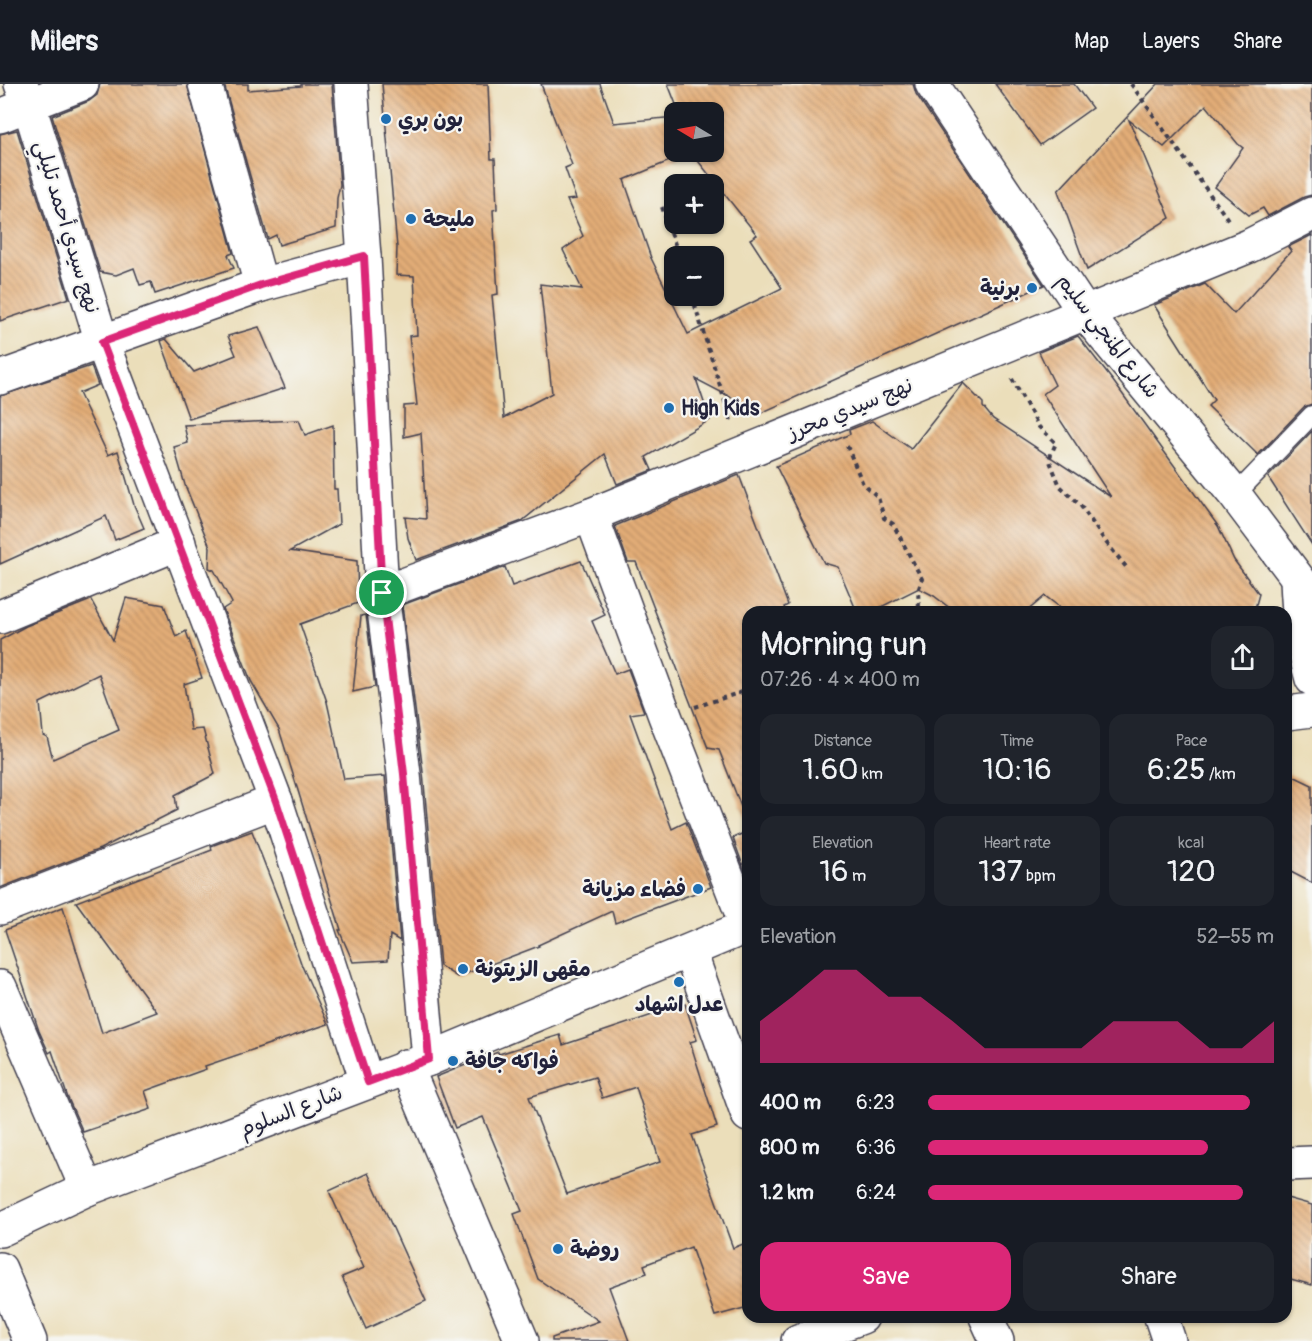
<!DOCTYPE html>
<meta charset="utf-8">
<style>
body{margin:0;font-family:Pangolin,"Playpen Sans Arabic",sans-serif;background:#20242c;color:#f1f3f6;height:100vh;display:flex;flex-direction:column;font-size:22px;white-space:nowrap}
*{box-sizing:border-box;margin:0}
p{font-size:20px;color:#9ea1a6}
.icon{flex:none;width:33px;height:33px;fill:none;stroke:currentColor;stroke-width:2;stroke-linecap:round;stroke-linejoin:round}
.map{position:relative;flex:1;overflow:hidden}
.sheet{position:absolute;left:742px;top:522px;width:550px;height:717px;display:flex;flex-direction:column;background:#171b24;border-radius:18px;box-shadow:0 2px 4px #0004}
.sheet>*{flex:none}
.needle{width:39px;rotate:280deg}
.tools{position:absolute;left:664px;top:18px;display:grid;gap:12px}
.tools a{display:grid;place-items:center;width:60px;height:60px;border-radius:12px;background:#171b24;box-shadow:0 2px 4px #0004;font-size:30px}
.pin{position:absolute;display:grid;place-items:center;width:51px;height:51px;color:#fff;margin:-26px;border:3px solid #fff;border-radius:50%;box-shadow:0 2px 6px #0007}
.round{display:grid;place-items:center;flex:none;width:63px;height:63px;border-radius:18px;background:#20242c}
.head{display:flex;align-items:center;justify-content:space-between;height:102px;padding:0 18px}
h1{font-size:33px;font-weight:600;line-height:45px}
.stats{display:grid;grid-template-columns:repeat(3,1fr);gap:9px;height:102px;padding:6px 18px}
.stats div{display:grid;align-content:center;border-radius:15px;background:#20242c;text-align:center}
.stats b{font-size:30px;font-weight:600}
.stats small{font-size:16px;font-weight:400}
.stats p{font-size:16px}
.chart{height:168px;padding:12px 18px}
.chart p{display:flex;justify-content:space-between}
.chart svg{width:100%;height:108px;margin-top:6px;fill:#db2777;opacity:.7}
.cta{display:flex;gap:12px;margin-top:auto;padding:12px 18px}
.cta a{flex:1;height:69px;border-radius:18px;background:#db2777;color:#fff;font-size:24px;font-weight:600;line-height:69px;text-align:center}
.cta a+a{background:#20242c;color:#f1f3f6}
ul{padding:0 18px;list-style:none;font-size:20px}
li{display:grid;grid-template-columns:96px 72px 1fr;align-items:center;height:45px}
li i{height:15px;border-radius:8px;background:#db2777}
header{display:flex;align-items:center;gap:36px;box-sizing:border-box;height:84px;padding:0 30px;background:#171b24;border-bottom:2px solid #363941}
header strong{font-size:28px}
nav{display:flex;gap:33px;margin-inline-start:auto;font-size:21px}
.map>svg:first-child{display:block}
</style>
<header>
<strong>Milers</strong>
<nav><a>Map</a><a>Layers</a><a>Share</a></nav>
</header>
<div class="map">
<svg width="1312" height="1257" viewBox="0 0 1312 1257">
<defs>
<pattern id="building-back-hatch" width="6" height="6" patternUnits="userSpaceOnUse" patternTransform="scale(1.5)"><rect width="6" height="6" fill="#e3ad77"/><path d="M-1 5l2 2M0 0l6 6M5-1l2 2" fill="none" stroke="#b88c63"/></pattern>
</defs>
<rect width="100%" height="100%" fill="#f6f6f2"/>
<filter id="ink" filterUnits="userSpaceOnUse"><feTurbulence type="fractalNoise" baseFrequency=".0167" numOctaves="2"/><feDisplacementMap in="SourceGraphic" scale="12" xChannelSelector="R" yChannelSelector="G"/><feConvolveMatrix kernelMatrix="1 2 1 2 8 2 1 2 1" color-interpolation-filters="sRGB"/></filter>
<filter id="wash" filterUnits="userSpaceOnUse"><feTurbulence type="fractalNoise" baseFrequency=".008" numOctaves="4" result="noise"/><feDisplacementMap in="SourceGraphic" scale="24" xChannelSelector="R" yChannelSelector="G"/><feGaussianBlur stdDeviation="1.35" result="paint"/><feColorMatrix in="noise" values="0 0 0 0 0 0 0 0 0 0 0 0 0 0 0 0 0 1.4 0 .05"/><feComposite in="paint" operator="in"/></filter>
<g filter="url(#wash)">
<rect width="100%" height="100%" fill="#ebdeba"/>
<g id="blocks">
<g fill="url(#building-back-hatch)" fill-rule="evenodd">
<polygon points="100,0 187,0 233,169 228,171 234,184 155,210 151,198 140,201 134,184 116,191 100,188 52,32 89,17 97,11"/>
<polygon points="224,0 248,0 248,6 301,2 301,0 332,0 340,101 337,114 336,144 279,161 276,151 268,155"/>
<polygon points="382,0 488,0 491,75 495,75 497,125 493,126 498,210 492,211 504,334 552,309 540,200 582,205 563,166 583,152 567,116 576,115 565,84 572,81 541,0 600,0 614,39 675,33 675,68 691,68 624,96 651,174 688,250 782,204 750,155 757,151 691,68 714,68 714,28 679,28 668,0 913,0 916,10 1044,201 761,329 696,295 710,336 646,373 652,386 617,400 605,370 522,437 416,476 408,454 405,433 426,435 421,349 404,353 404,322 417,321 409,252 417,251 414,192 396,191 397,163"/>
<polygon points="995,0 1074,0 1092,24 1040,61"/>
<polygon points="1158,0 1312,0 1312,111 1304,113 1268,132 1263,124 1249,131 1215,103 1243,64 1238,60 1206,21 1164,63 1129,36 1170,134 1087,186 1058,107"/>
<polygon points="17,46 69,214 0,237 0,50"/>
<polygon points="1312,151 1312,320 1304,323 1258,371 1208,322 1214,316 1154,221 1205,200 1234,230 1291,167 1288,163"/>
<polygon points="259,243 285,304 189,335 161,257 166,255 194,288 236,271 228,252"/>
<polygon points="1078,252 1113,297 1218,442 1234,476 1259,510 1254,528 1066,528 1045,512 1026,528 955,528 934,512 919,504 871,528 857,528 838,483 824,479 776,382 850,350 849,346 872,337 911,365 963,299 983,319 983,323 993,335 1111,413 1043,310 1055,301 1039,268"/>
<polygon points="91,282 98,301 79,309 108,371 118,367 134,421 144,444 115,456 106,432 0,480 0,312"/>
<polygon points="299,336 305,351 333,341 334,405 337,405 339,440 290,467 357,477 358,519 300,540 327,618 344,695 385,692 400,857 390,851 388,876 353,878 339,846 341,846 279,645 251,597 223,525 232,519 214,486 209,484 210,463 185,401 174,363 188,359 184,341"/>
<polygon points="1312,347 1312,461 1268,393"/>
<polygon points="739,391 788,521 784,523 786,528 748,528 748,737 747,738 719,666 708,664 636,478 628,478 615,442"/>
<polygon points="581,477 605,531 592,537 615,590 628,585 644,628 630,630 672,745 686,738 711,803 615,839 612,827 538,861 539,862 457,893 440,882 423,688 402,521 505,483 512,502"/>
<path d="M126,514L164,521L176,553L186,547L202,594L184,600L191,646L203,645L215,690L175,711L177,726L100,765L0,804V556L26,542L91,516L113,556ZM99,590L119,646L53,675L47,653L43,651L40,619Z"/>
<polygon points="366,531 375,603 353,608 361,532"/>
<polygon points="1287,689 1312,701 1312,799 1287,786"/>
<polygon points="252,747 279,817 302,882 328,940 205,982 206,985 145,1007 151,1025 83,1048 68,1014 52,967 49,969 39,947 5,846 63,823 102,949 157,928 76,818 212,766 211,762"/>
<polygon points="748,747 748,789 746,790 733,754"/>
<path d="M685,920L697,956L690,958L717,1043L692,1051L733,1164L748,1158V1223L715,1232L691,1163L644,1181L647,1189L609,1203L629,1257H552V1254L599,1237L538,1195L514,1130L522,1127L483,1033L455,1044L436,993L498,968L499,970L560,951L563,961ZM595,993L602,1014L636,1003L660,1078L567,1110L529,1013Z"/>
<polygon points="368,1089 426,1217 366,1245 342,1193 364,1184 329,1107"/>
<polygon points="1287,1114 1312,1121 1312,1201 1287,1194"/>
</g>
</g>
</g>
<g filter="url(#ink)">
<use href="#blocks" fill-opacity="0" stroke="#403e4e" stroke-width="1.5"/>
<g fill="none" stroke-linecap="round" stroke-linejoin="round">
<defs>
<polyline id="lane" points="1235,411 1312,331"/>
<g id="street">
<polyline points="21,0 29,21 102,258 276,717 367,998"/>
<polyline points="205,0 261,201"/>
<polyline points="0,32 82,0"/>
<polyline points="0,294 261,201 364,173"/>
<polyline points="591,431 665,632 747,843"/>
<polyline points="382,509 591,431 1249,162 1312,130"/>
<polyline points="0,533 179,459"/>
<polyline points="0,824 276,717"/>
<polyline points="690,868 748,1031"/>
<polyline points="0,903 87,1105"/>
<polyline points="406,982 522,1257"/>
<polyline points="1287,1080 1312,1079"/>
<polyline points="0,1185 30,1257"/>
<polyline points="986,1233 997,1257"/>
<polyline points="1161,1233 1169,1257"/>
<polyline points="798,1257 862,1233"/>
</g>
<g id="secondary">
<polyline points="351,0 364,173 382,509 404,690 429,975"/>
<polyline points="932,0 1085,229 1235,411 1312,513"/>
<path d="M1297,494C1298,529 1302,561 1312,595"/>
<polyline points="1287,629 1312,626"/>
<polyline points="0,1146 87,1105 429,975 748,842"/>
</g>
</defs>
<use href="#lane" stroke="#403e4e" stroke-width="21"/>
<use href="#street" stroke="#403e4e" stroke-width="36"/>
<use href="#secondary" stroke="#403e4e" stroke-width="36"/>
<g stroke="#403e4e" stroke-width="4" stroke-dasharray="4.5 4.5" stroke-linecap="butt">
<polyline points="1131,0 1229,137"/>
<polyline points="662,123 679,172"/>
<polyline points="692,212 732,340"/>
<polyline points="1012,295 1039,343 1056,359 1049,375 1060,402 1081,422 1105,457 1127,484"/>
<polyline points="847,362 863,400 878,413 884,434 893,440 922,495 918,507 919,523"/>
<polyline points="909,528 919,523 921,528"/>
<polyline points="695,623 748,606"/>
</g>
<use href="#lane" stroke="#fff" stroke-width="18"/>
<use href="#street" stroke="#fff" stroke-width="33"/>
<use href="#secondary" stroke="#fff" stroke-width="33"/>
</g>
</g>
<g fill="none" stroke-linecap="round" stroke-linejoin="round" filter="url(#ink)">
<defs>
<polygon id="route" points="364,172 382,509 404,690 429,975 368,998 276,717 102,258 261,201"/>
</defs>
<use href="#route" stroke="#fff" stroke-width="12"/>
<use href="#route" stroke="#db2777" stroke-width="8"/>
</g>
<g fill="#1f6fb2" stroke="#f6f6f2" stroke-width="2">
<circle cx="386" cy="35" r="6"/>
<circle cx="411" cy="135" r="6"/>
<circle cx="1032" cy="204" r="6"/>
<circle cx="669" cy="324" r="6"/>
<circle cx="698" cy="805" r="6"/>
<circle cx="463" cy="885" r="6"/>
<circle cx="679" cy="898" r="6"/>
<circle cx="453" cy="977" r="6"/>
<circle cx="558" cy="1165" r="6"/>
</g>
<g text-anchor="middle" dominant-baseline="central" stroke-width="4.5" stroke-linejoin="round" paint-order="stroke">
<g font-size="21" font-weight="bold" fill="#22223b" stroke="#f6f6f2" text-anchor="start">
<text x="398" y="35">بون بري</text>
<text x="423" y="135">مليحة</text>
<text x="1020" y="204" text-anchor="end">برنية</text>
<text x="681" y="324">High Kids</text>
<text x="686" y="805" text-anchor="end">فضاء مزيانة</text>
<text x="475" y="885">مقهى الزيتونة</text>
<text x="679" y="920" text-anchor="middle">عدل اشهاد</text>
<text x="465" y="977">فواكه جافة</text>
<text x="570" y="1165">روضة</text>
</g>
<g font-size="21" fill="#22223b" stroke="#f6f6f2">
<text transform="translate(67 143) rotate(73)">نهج سيدي أحمد تليلي</text>
<text transform="translate(1108 252) rotate(52)">شارع المنجي سليم</text>
<text transform="translate(850 325) rotate(-22)">نهج سيدي محرز</text>
<text transform="translate(291 1027) rotate(-21)">شارع السلوم</text>
</g>
</g>
</svg>
<div class="tools">
<a><svg class="needle" viewBox="-14 -14 28 28"><path d="M0-13l5 13h-10z" fill="#e53935"/><path d="M0 13l5-13h-10z" fill="#9ea1a6"/></svg></a>
<a>+</a>
<a>−</a>
</div>
<div class="pin" style="left:382px;top:509px;background:#1e9e55"><svg class="icon" aria-label="arrive" viewBox="0 0 24 24"><path d="M6 21V4h12l-3 4 3 4H6"/></svg></div>
<section class="sheet">
<div class="head"><div><h1>Morning run</h1><p>07:26 · 4 × 400 m</p></div><a class="round"><svg class="icon" aria-label="share" viewBox="0 0 24 24"><path d="M12 15V3M7 8l5-5 5 5M5 13v7h14v-7"/></svg></a></div>
<div class="stats">
<div><p>Distance</p><b>1.60<small> km</small></b></div>
<div><p>Time</p><b>10:16</b></div>
<div><p>Pace</p><b>6:25<small> /km</small></b></div>
</div>
<div class="stats">
<div><p>Elevation</p><b>16<small> m</small></b></div>
<div><p>Heart rate</p><b>137<small> bpm</small></b></div>
<div><p>kcal</p><b>120</b></div>
</div>
<div class="chart"><p><span>Elevation</span>52–55 m</p>
<svg viewBox="0 0 160 44" preserveAspectRatio="none"><path d="M0 44V27L10 17L20 6L30 6L40 17L50 17L60 27L70 38L80 38L90 38L100 38L110 27L120 27L130 27L140 38L150 38L160 27V44z"/></svg>
</div>
<ul>
<li><b>400 m</b>6:23<i style="width:93%"></i></li>
<li><b>800 m</b>6:36<i style="width:81%"></i></li>
<li><b>1.2 km</b>6:24<i style="width:91%"></i></li>
</ul>
<div class="cta"><a>Save</a><a>Share</a></div>
</section>
</div>
